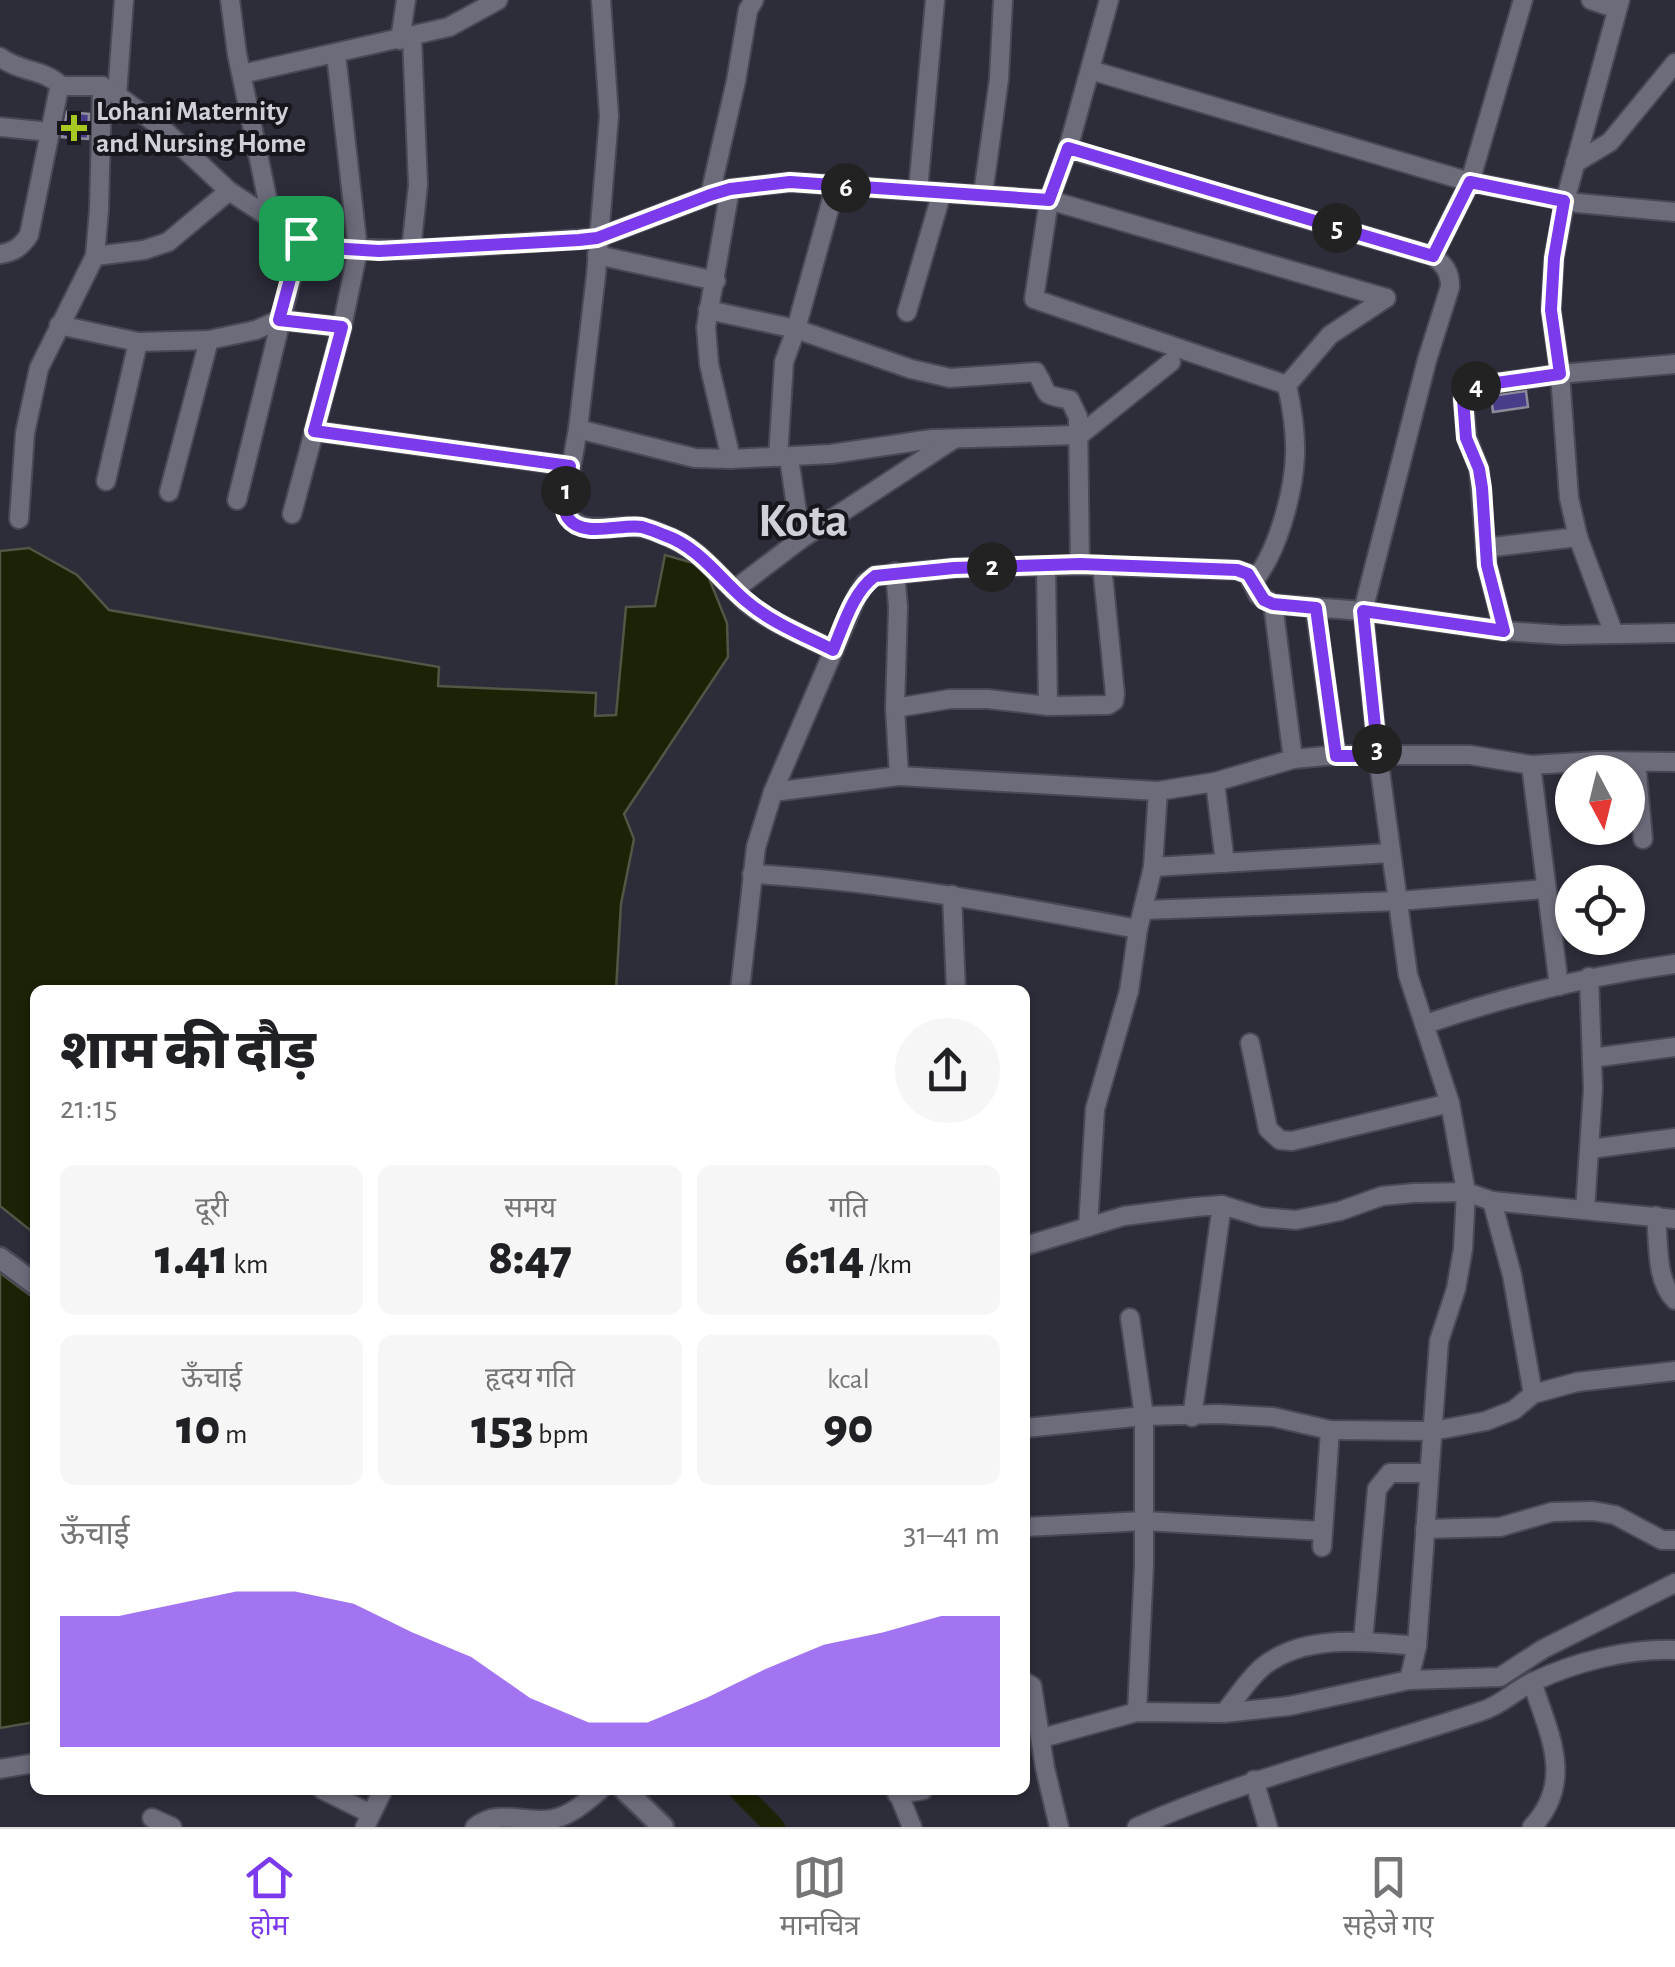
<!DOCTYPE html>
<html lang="hi">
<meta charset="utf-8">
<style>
body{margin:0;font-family:"Alegreya Sans","Noto Sans Devanagari",sans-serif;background:#f6f6f6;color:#202124;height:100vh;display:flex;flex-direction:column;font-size:38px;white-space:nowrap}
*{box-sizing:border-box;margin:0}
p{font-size:32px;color:#757577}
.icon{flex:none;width:55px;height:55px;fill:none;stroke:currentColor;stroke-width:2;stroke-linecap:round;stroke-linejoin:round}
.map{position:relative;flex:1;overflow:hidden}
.panel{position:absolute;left:30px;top:985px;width:1000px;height:810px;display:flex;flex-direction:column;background:#fff;border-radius:15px;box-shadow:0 2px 8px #0004}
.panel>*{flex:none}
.needle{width:65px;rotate:173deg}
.buttons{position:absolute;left:1555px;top:755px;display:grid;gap:20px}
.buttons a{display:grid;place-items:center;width:90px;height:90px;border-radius:50%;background:#fff;box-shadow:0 2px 8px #0004;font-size:50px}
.pin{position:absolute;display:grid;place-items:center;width:85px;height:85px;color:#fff;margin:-42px;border-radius:20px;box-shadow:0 5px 15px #0006}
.km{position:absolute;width:50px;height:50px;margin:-25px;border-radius:50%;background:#222;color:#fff;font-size:28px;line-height:50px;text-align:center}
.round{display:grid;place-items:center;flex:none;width:105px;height:105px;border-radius:52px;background:#f6f6f6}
.summary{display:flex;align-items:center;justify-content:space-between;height:170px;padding:0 30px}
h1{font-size:55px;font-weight:800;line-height:75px}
.metrics{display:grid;grid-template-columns:repeat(3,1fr);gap:15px;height:170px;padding:10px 30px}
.metrics div{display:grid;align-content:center;border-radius:15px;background:#f6f6f6;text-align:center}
.metrics b{font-size:50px;font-weight:800}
.metrics small{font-size:28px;font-weight:400}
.metrics p{font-size:28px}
.chart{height:280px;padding:20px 30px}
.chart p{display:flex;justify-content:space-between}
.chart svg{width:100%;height:180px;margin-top:10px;fill:#7c3aed;opacity:.7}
.tabs{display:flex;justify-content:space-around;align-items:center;height:140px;border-top:2px solid #e0e0e0;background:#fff;font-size:28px;color:#757577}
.tabs a{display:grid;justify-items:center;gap:5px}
.tabs .current{color:#7c3aed}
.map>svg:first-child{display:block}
</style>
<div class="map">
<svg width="1675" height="1827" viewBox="0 0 1675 1827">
<rect width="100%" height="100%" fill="#2d2d3a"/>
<g fill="#1b2205" stroke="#515645" stroke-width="2.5">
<polygon points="29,548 77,575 109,610 439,667 438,686 596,693 595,716 616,715 626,607 655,606 665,555 704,566 727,623 728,657 624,814 634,839 621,904 616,990 35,990 35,1234 0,1206 0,551"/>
<polygon points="0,1273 35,1299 35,1722 0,1728"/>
</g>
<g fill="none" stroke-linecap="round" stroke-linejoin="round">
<polyline stroke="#1b2205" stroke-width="20" points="738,1790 775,1827"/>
</g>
<g fill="#483d88" stroke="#8b8b9c" stroke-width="2.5">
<polygon points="67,112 89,114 88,139 62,137"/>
<polygon points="1526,391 1528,407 1493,412 1491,396"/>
</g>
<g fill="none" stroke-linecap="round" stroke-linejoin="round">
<defs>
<g id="minor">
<polyline points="230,0 237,54 272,221"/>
<path d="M601,0L609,116L596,275L578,429L564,507C575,540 613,523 639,527C648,528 660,533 669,537C701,550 720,578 745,601C771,623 803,635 833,650"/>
<polyline points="1109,0 1068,149 1049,200 1034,299 1287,385 1330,335 1386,298"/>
<polyline points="1591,0 1617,9"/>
<polyline points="400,40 406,0"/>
<path d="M0,57C19,72 45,69 61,86"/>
<polyline points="1090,70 1470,182 1577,203 1675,212"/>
<polyline points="242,74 449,27 498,0"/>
<polyline points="117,95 124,0"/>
<polyline points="0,127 50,132"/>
<path d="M1068,149L1433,256C1445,265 1450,272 1450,287L1427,360L1363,611L1378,756L1408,975L1450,1103L1466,1192L1463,1249L1456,1289L1439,1341L1417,1646L1409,1680"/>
<polyline points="1575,163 1610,142 1675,63"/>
<polyline points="730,189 706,327 709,364 731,459"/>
<polyline points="918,190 935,0"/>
<polyline points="983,194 999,79 1003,0"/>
<polyline points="710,195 736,81 748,10 754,0"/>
<polyline points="411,250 418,185 412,37"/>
<path d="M0,254C14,252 21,247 29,235L58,93L61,86H102L117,95L162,128L229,191L301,238L330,248L411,250L597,238L710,195L730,189L790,182L1049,200L1386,298"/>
<polyline points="597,255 716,281"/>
<polyline points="95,256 144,250 168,242 229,191"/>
<polyline points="1433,256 1470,182 1523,0"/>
<path d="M708,310L796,329L911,369L950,378L1036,372C1052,398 1037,392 1070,400L1078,417L1080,565"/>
<polyline points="907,312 942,192"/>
<polyline points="59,325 138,342 209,340 256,330 279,320 342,327"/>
<polyline points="578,429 695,458 731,459 831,454 932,439 1080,435 1171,362"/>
<polyline points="314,431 570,466"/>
<polyline points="778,457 784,362 796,329 835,188"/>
<polyline points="789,458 801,539"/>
<polyline points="106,481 138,342"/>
<polyline points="169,492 209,340"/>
<polyline points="237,500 301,238"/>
<polyline points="292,514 342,327 358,250 336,54"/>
<polyline points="19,519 25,433 39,368 95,256 99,210 102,86"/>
<polyline points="1485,548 1578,537"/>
<polyline points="1046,566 1048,706"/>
<polyline points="895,572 898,607 895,708 899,776"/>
<path d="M1253,581C1277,555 1294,491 1295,455C1296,431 1292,408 1287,385"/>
<polyline points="734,590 801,539 954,439"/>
<polyline points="1273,604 1293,759"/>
<polyline points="1315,608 1336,755"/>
<polyline points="1504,631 1487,565 1479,469 1467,438 1463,399 1467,391 1475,386 1560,374 1675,364"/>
<polyline points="1614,634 1578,537 1569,498 1560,374 1551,310 1554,258 1565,201 1620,0"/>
<polyline points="895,708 950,699 988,699 1048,706 1108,705 1114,701 1115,694 1102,565"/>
<polyline points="1636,762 1643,839"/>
<polyline points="1531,765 1559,986"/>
<polyline points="1215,782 1225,863"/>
<polyline points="773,792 899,776 1158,791 1215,782 1293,759 1336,755 1470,755 1531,765 1598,761 1675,762"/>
<polyline points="1153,867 1391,853"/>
<path d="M752,874C882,881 1010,905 1138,929"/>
<polyline points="952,895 956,990"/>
<polyline points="1143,910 1399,901 1545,889"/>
<polyline points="740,990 756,847 773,792 857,596 865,583 875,576 954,568 1080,565 1237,570 1248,574 1258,595 1273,604 1363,611 1504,631 1562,635 1675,633"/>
<path d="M1426,1024C1507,996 1589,976 1675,964"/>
<polyline points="1250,1043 1268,1129 1280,1140 1292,1141 1450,1103"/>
<polyline points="1592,1058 1675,1047"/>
<polyline points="1590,1149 1675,1138"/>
<polyline points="1492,1201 1512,1275 1533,1394"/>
<polyline points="1585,1210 1593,1089 1589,977"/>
<path d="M1656,1216C1659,1242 1655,1280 1675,1300"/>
<polyline points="1088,1227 1095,1109 1129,991 1138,929 1153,867 1158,791"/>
<polyline points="1025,1246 1124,1216 1195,1207 1222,1205 1261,1217 1296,1220 1340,1211 1382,1196 1414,1193 1466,1192 1492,1201 1675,1219"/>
<polyline points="1130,1318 1144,1416 1144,1565 1137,1712"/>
<polyline points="1192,1417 1222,1205"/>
<polyline points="1025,1428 1144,1416 1219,1414 1273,1417 1330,1430 1433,1431 1486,1421 1514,1410 1533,1394 1577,1382 1675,1371"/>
<polyline points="1025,1527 1144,1521 1323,1531"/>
<polyline points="1425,1529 1500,1527 1552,1512 1593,1511 1615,1515 1662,1540 1675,1540"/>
<polyline points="1322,1547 1330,1430"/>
<polyline points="1363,1641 1377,1489 1390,1473 1428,1473"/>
<polyline points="1025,1682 1032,1686 1045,1768 1059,1827"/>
<path d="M1224,1713C1237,1698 1249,1677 1265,1665C1307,1633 1368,1642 1417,1646"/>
<polyline points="1042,1738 1137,1712 1224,1713 1289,1706 1409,1680 1500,1677 1543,1649 1675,1583"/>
<polyline points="0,1769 35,1763"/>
<polyline points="1254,1780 1268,1827"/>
<polyline points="323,1790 371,1814"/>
<polyline points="897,1790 912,1827"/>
<polyline points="897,1794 923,1790"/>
<polyline points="152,1818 172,1827"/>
<polyline points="365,1827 383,1790"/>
<path d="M475,1827C499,1808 525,1824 552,1819C570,1816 586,1802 600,1790"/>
<path d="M1137,1827C1248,1777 1367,1750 1482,1711C1502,1705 1516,1689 1535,1681C1575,1662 1630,1648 1675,1650"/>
<path d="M1532,1827C1575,1781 1549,1734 1532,1682"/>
</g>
<g id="tertiary">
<polyline points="0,1258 35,1284"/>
<polyline points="625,1790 663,1827"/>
</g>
</defs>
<use href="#minor" stroke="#494955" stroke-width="22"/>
<use href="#tertiary" stroke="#494955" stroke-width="25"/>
<use href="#minor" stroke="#6c6c7b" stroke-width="18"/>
<use href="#tertiary" stroke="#6c6c7b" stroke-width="20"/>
</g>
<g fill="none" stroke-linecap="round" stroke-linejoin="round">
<defs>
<path id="route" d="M1068,148L1433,256L1470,182L1564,201L1554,258L1551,310L1560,374L1475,386L1463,399L1466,438L1479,469L1482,488L1487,565L1504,631L1363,611L1378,756H1336L1316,608L1273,604L1264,600L1248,574L1237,570L1080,564L954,568L875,576C853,592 844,624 833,650C803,635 772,623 746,601C719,578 699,547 664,535C657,532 649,529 642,527C622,523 583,539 568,518C559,505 568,480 570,466L314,431L342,327L279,320L301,238L330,248L379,251L579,240L597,238L710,195L730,189L790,182L1049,200Z"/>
</defs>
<use href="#route" stroke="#fff" stroke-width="20"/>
<use href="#route" stroke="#7c3aed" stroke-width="12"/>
</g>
<path fill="#a6c821" stroke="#16161c" stroke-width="4" d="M69 113h10v10h10v10h-10v10h-10v-10h-10v-10h10z"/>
<g text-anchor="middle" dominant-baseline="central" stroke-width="8" stroke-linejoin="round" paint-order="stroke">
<g font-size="28" font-weight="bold" fill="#d0d0d9" stroke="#16161c" text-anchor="start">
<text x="96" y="112">Lohani Maternity<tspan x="96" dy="32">and Nursing Home</tspan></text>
</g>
<g font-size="48" font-weight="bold" fill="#d0d0d9" stroke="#16161c">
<text x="803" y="522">Kota</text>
</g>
</g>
</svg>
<div class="buttons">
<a><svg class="needle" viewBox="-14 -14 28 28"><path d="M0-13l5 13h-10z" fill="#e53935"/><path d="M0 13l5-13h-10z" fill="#757577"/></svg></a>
<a><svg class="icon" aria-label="locate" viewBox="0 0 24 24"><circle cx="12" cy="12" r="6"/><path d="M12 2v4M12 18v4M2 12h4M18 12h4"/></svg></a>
</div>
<div class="pin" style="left:301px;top:238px;background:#1e9e55"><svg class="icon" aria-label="arrive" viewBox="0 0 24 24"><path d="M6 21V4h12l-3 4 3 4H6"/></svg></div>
<b class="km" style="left:566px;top:491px">1</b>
<b class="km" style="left:992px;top:567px">2</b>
<b class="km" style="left:1377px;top:749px">3</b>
<b class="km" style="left:1476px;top:386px">4</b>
<b class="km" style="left:1337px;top:228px">5</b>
<b class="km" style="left:846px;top:188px">6</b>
<section class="panel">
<div class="summary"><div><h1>शाम की दौड़</h1><p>21:15</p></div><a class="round"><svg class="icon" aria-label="share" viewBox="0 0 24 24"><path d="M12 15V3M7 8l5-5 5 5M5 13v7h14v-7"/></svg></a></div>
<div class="metrics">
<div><p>दूरी</p><b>1.41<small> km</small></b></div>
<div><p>समय</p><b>8:47</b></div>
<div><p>गति</p><b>6:14<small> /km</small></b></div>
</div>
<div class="metrics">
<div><p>ऊँचाई</p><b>10<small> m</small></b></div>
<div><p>हृदय गति</p><b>153<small> bpm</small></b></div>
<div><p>kcal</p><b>90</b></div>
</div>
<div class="chart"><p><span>ऊँचाई</span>31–41 m</p>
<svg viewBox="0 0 160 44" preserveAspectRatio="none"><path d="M0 44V12L10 12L20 9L30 6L40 6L50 9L60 16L70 22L80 32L90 38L100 38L110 32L120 25L130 19L140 16L150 12L160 12V44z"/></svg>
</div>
</section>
</div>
<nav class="tabs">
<a class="current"><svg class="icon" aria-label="home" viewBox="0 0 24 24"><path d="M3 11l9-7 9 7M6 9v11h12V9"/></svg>होम</a>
<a><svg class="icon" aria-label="map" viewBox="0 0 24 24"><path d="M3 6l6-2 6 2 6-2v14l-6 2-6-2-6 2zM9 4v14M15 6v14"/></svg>मानचित्र</a>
<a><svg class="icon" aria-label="saved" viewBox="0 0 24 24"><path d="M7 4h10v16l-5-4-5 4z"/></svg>सहेजे गए</a>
</nav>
